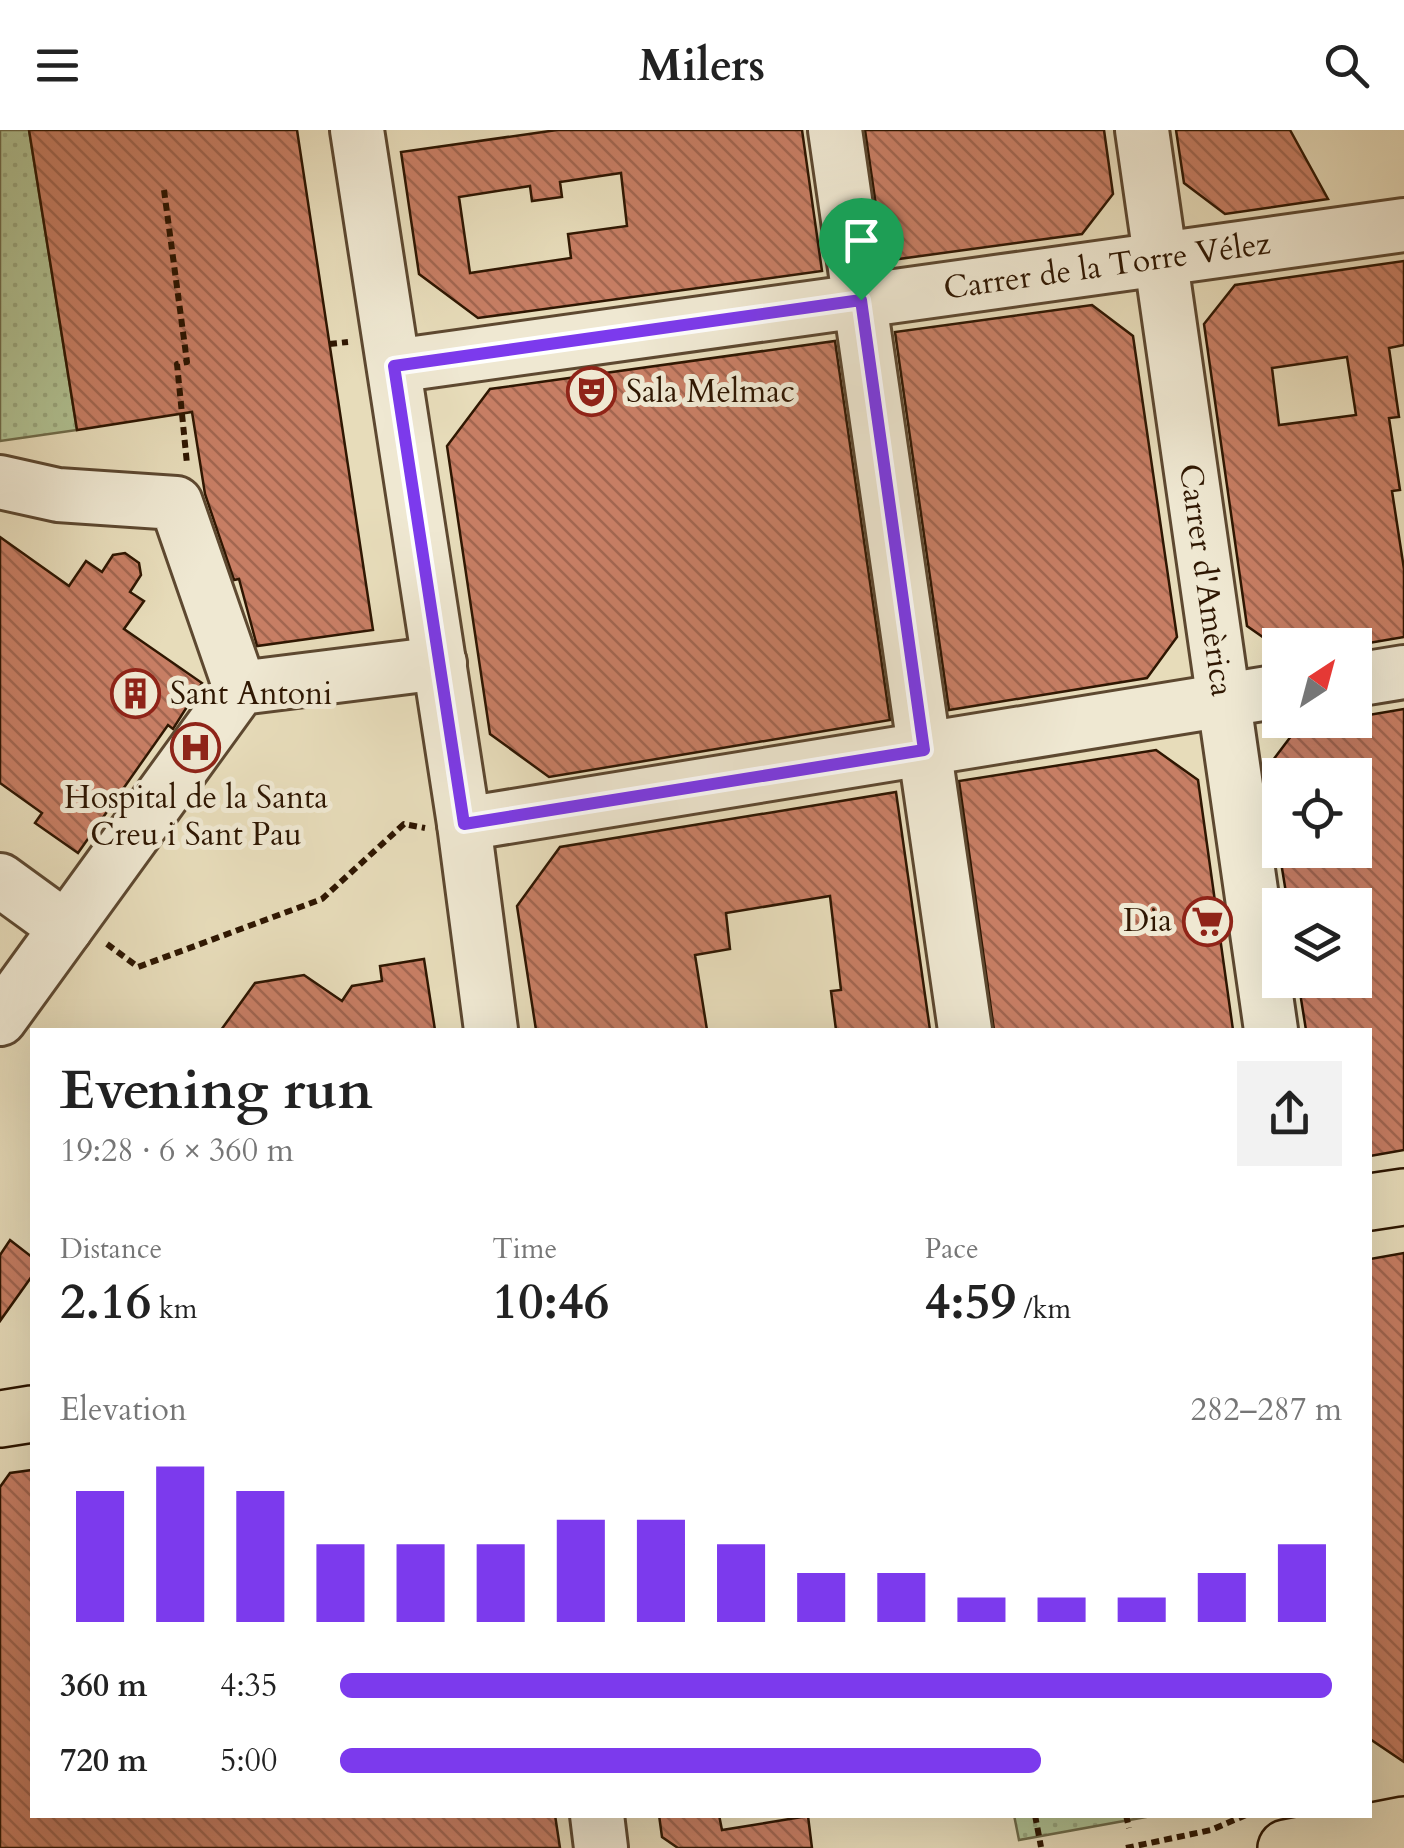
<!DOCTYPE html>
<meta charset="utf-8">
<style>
body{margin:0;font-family:Cardo,serif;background:#f2f2f2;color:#222;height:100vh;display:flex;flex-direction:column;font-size:38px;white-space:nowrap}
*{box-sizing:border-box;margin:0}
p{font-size:32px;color:#767676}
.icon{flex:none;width:55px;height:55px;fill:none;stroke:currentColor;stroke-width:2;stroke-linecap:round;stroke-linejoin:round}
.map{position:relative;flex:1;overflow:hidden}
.side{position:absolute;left:30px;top:898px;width:1342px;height:790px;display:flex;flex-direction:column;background:#fff;border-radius:0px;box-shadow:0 10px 40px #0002}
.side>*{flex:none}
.needle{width:65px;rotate:36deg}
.controls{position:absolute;left:1262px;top:498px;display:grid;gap:20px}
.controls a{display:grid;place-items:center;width:110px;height:110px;border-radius:0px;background:#fff;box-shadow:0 10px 40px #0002;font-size:50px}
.pin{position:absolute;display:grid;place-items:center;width:85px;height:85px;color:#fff;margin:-102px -42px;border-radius:50% 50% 50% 0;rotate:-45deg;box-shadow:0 0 10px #0007}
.pin .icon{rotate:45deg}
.round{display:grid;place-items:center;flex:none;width:105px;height:105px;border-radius:0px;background:#f2f2f2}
.overview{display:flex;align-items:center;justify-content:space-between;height:170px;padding:0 30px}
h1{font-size:55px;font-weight:600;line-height:75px}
.metrics{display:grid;grid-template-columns:repeat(3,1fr);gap:15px;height:170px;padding:10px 30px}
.metrics div{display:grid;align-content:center}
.metrics b{font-size:50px;font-weight:600}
.metrics small{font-size:28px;font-weight:400}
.metrics p{font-size:28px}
.chart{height:280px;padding:20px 30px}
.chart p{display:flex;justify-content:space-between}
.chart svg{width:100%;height:180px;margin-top:10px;stroke:#7c3aed;stroke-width:6}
ul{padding:0 30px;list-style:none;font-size:32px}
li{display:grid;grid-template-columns:160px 120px 1fr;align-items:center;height:75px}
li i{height:25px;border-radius:12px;background:#7c3aed}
header{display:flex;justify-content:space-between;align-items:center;height:130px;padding:0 30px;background:#fff;font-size:45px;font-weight:600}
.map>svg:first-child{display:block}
</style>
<header><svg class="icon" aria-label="menu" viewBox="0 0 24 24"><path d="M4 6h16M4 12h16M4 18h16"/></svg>Milers<svg class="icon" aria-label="search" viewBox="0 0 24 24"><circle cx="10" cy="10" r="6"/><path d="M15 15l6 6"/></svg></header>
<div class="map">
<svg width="1404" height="1718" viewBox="0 0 1404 1718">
<defs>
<pattern id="park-dots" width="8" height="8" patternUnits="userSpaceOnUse" patternTransform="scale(2.5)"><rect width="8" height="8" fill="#b1c293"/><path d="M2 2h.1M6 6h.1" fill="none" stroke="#99a67d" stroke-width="1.8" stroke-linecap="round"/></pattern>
<pattern id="building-back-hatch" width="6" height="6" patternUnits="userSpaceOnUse" patternTransform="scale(2.5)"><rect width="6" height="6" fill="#c77e64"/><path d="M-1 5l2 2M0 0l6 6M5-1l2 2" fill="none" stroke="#a26650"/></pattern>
</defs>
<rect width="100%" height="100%" fill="#e7dcba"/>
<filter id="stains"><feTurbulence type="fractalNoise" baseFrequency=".002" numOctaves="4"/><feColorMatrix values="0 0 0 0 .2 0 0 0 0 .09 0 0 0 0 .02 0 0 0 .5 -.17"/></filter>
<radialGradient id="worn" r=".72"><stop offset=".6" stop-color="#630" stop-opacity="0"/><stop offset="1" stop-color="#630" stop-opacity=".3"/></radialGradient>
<g fill="url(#park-dots)" stroke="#706c4a" stroke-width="2.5">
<polygon points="0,0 29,0 77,300 0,311"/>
<polygon points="1014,1685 1157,1685 1019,1710"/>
</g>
<g fill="url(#building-back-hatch)" stroke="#2f1702" stroke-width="2.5" fill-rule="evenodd">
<polygon points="29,0 297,0 373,500 257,516 239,449 234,450 205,364 192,282 77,300"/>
<path d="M557,0H802L822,141L478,188L419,144L401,22ZM621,43L627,96L568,104L571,128L470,143L459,67L530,56L532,71L562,67L560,52Z"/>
<polygon points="865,0 1104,0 1113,64 1082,104 884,131"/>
<polygon points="1176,0 1290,0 1328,69 1225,84 1184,53"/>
<path d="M1404,131V215L1389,218L1399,287L1389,288L1400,360L1392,361L1404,439V507L1357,515H1274L1247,496L1204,194L1235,155ZM1347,227L1356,285L1279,295L1272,238Z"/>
<polygon points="1092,175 1133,206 1177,507 1147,548 949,580 895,202"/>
<polygon points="835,211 890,590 549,647 490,604 447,316 490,259"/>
<polygon points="0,407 69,456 86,431 102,442 113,425 125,423 139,433 141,445 130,462 144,471 124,499 202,553 173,599 168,595 78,723 35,693 42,683 0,653"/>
<polygon points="1404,579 1404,1020 1370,1026 1370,900 1306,900 1298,850 1355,850 1355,775 1288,775 1279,720 1355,720 1355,645 1264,642 1298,597"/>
<polygon points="1156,620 1198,650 1233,900 994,900 959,651"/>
<polygon points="896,662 930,900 836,900 831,861 841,860 830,766 726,783 730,819 695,825 707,900 536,900 517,776 560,717"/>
<polygon points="424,829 435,900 221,900 255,853 304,845 342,871 352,856 382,851 380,836"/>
<polygon points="10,1110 32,1127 32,1146 0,1191 0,1125"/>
<polygon points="1404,1123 1404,1632 1370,1609 1370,1129"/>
<polygon points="32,1340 32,1685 555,1685 560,1718 0,1718 0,1357 10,1343"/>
<polygon points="659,1685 719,1685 722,1700 808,1686 812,1718 678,1718 662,1707"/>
</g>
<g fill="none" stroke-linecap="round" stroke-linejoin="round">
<defs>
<g id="minor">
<polyline points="357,0 464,694 491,900"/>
<polyline points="835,0 965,900"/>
<polyline points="1142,0 1271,900"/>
<polyline points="394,236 1404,95"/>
<polyline points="0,352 58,365 176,373 240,558"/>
<polyline points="1355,550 1404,542"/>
<polyline points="464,694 1280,561"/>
<polyline points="0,750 66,798"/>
<polyline points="0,889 240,558 440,533"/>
<polyline points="597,1685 601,1718"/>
</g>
<g id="major">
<polyline points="1370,1072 1404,1067"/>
<polyline points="0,1289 32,1284"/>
<polyline points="1286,1718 1404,1695"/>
</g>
</defs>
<use href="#minor" stroke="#5d4830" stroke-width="58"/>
<use href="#major" stroke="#2f1702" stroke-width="60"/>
<g stroke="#2f1702" stroke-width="6" stroke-dasharray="8 5" stroke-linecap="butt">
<polyline points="164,60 187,232 177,234 187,334"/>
<polyline points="329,214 348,212"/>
<polyline points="107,814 138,837 322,769 404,694 425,698"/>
<polyline points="1035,1685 1041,1717"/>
<polyline points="1126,1685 1129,1698"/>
<polyline points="1126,1718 1211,1700 1246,1685"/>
</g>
<use href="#minor" stroke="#efe8d2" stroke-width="52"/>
<use href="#major" stroke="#e7dcba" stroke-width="55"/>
</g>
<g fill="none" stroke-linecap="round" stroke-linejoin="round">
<defs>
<polygon id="route" points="861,170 924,620 464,694 394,236"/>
</defs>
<use href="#route" stroke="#fff" stroke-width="20"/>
<use href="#route" stroke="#7c3aed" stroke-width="12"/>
</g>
<defs>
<symbol id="theatre-ring" viewBox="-11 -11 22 22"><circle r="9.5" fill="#efe8d2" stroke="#8f2418" stroke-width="1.5"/><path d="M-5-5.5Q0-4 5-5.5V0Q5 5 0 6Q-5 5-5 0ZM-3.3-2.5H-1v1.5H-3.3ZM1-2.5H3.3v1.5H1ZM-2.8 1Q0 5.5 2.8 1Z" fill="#8f2418"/></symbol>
<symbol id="building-ring" viewBox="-11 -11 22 22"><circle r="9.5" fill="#efe8d2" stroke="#8f2418" stroke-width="1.5"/><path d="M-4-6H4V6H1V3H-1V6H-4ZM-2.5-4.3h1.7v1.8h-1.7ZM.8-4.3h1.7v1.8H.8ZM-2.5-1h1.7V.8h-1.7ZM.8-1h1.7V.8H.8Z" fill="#8f2418"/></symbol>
<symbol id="hospital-ring" viewBox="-11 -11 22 22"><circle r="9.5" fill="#efe8d2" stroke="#8f2418" stroke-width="1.5"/><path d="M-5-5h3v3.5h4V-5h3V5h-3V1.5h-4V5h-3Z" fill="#8f2418"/></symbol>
<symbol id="supermarket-ring" viewBox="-11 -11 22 22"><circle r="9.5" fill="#efe8d2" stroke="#8f2418" stroke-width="1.5"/><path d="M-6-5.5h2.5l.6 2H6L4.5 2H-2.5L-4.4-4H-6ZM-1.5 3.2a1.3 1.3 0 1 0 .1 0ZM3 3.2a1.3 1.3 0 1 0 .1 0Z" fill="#8f2418"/></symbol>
</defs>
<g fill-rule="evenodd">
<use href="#theatre-ring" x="564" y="234" width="55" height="55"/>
<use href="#building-ring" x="108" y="536" width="55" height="55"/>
<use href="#hospital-ring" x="168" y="590" width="55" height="55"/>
<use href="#supermarket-ring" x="1180" y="764" width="55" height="55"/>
</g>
<g text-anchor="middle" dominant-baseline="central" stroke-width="10" stroke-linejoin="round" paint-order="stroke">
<g font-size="32" fill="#2f1702" stroke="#efe8d2">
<text transform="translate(1107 136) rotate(-8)">Carrer de la Torre Vélez</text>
<text transform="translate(1206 450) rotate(82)">Carrer d'Amèrica</text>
</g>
<g font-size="32" fill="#2f1702" stroke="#efe8d2" text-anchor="start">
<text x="626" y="262">Sala Melmac</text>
<text x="170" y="564">Sant Antoni</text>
<text x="196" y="668" text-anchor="middle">Hospital de la Santa<tspan x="196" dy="37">Creu i Sant Pau</tspan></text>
<text x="1172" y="791" text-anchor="end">Dia</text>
</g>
</g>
<rect width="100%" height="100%" filter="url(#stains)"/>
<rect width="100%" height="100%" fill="url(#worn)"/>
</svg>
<div class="controls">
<a><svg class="needle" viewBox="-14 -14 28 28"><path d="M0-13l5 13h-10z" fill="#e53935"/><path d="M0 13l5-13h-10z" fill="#767676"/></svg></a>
<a><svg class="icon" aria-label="locate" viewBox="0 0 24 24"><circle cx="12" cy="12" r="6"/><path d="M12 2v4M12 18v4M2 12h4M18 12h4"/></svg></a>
<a><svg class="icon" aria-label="layers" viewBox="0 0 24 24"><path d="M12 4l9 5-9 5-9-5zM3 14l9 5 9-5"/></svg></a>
</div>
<div class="pin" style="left:861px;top:170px;background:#1e9e55"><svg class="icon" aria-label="arrive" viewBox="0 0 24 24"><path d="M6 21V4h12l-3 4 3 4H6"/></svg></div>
<section class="side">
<div class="overview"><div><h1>Evening run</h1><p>19:28 · 6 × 360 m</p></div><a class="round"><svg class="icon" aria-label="share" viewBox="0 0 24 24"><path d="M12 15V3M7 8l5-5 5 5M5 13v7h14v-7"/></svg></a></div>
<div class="metrics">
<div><p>Distance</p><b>2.16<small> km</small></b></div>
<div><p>Time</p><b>10:46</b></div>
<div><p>Pace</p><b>4:59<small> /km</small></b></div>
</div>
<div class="chart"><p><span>Elevation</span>282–287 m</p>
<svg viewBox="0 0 160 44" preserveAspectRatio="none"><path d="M5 44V12M15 44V6M25 44V12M35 44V25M45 44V25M55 44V25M65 44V19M75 44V19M85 44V25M95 44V32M105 44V32M115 44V38M125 44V38M135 44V38M145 44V32M155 44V25"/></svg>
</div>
<ul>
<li><b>360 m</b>4:35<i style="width:99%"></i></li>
<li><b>720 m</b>5:00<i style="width:70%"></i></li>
</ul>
</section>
</div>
